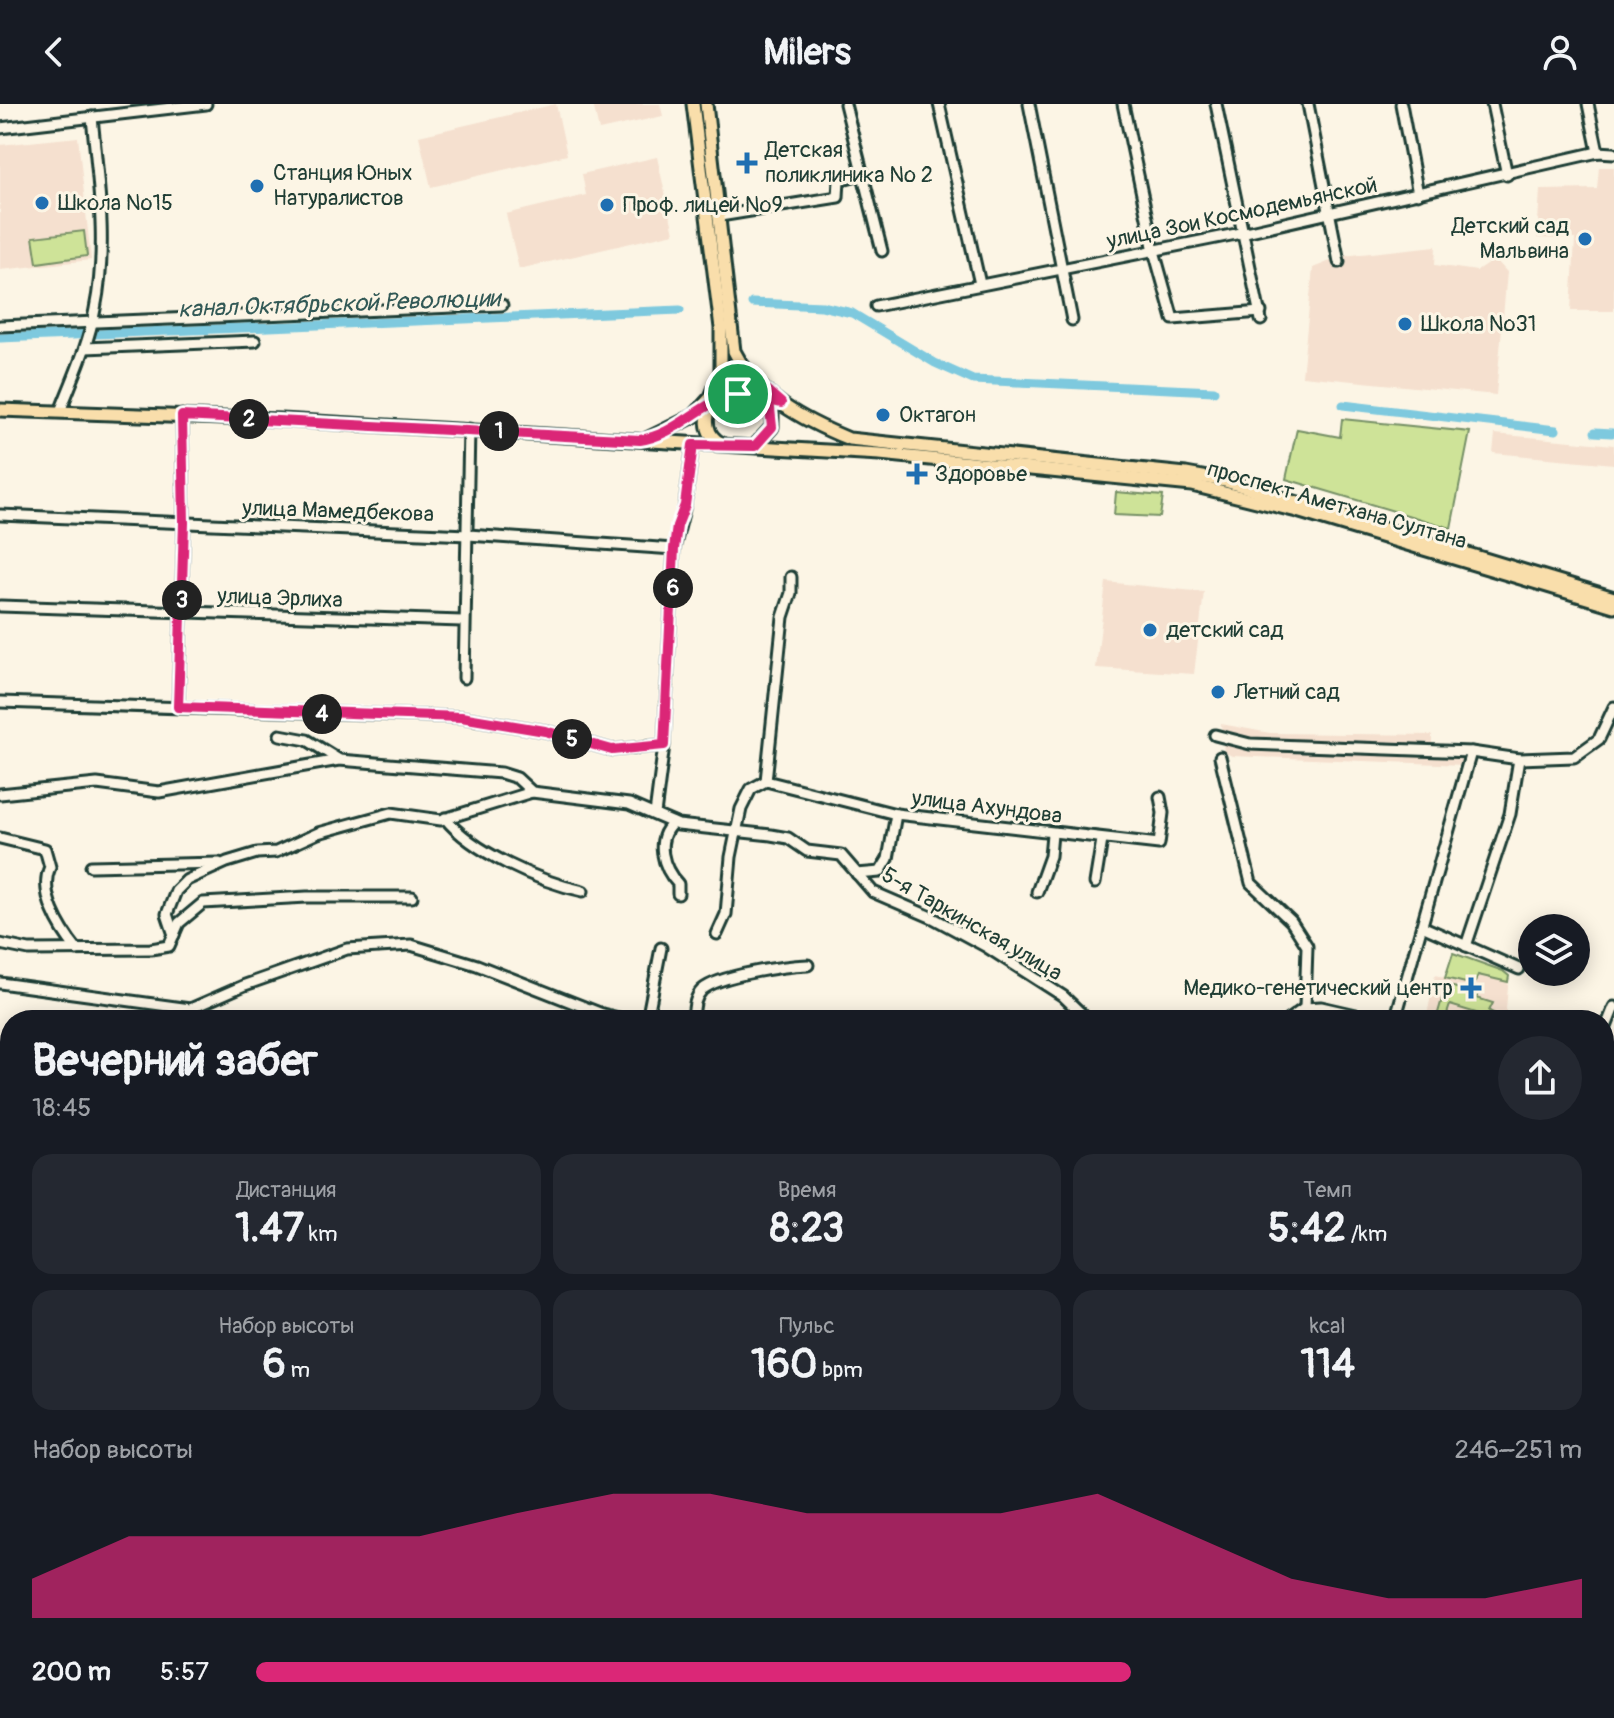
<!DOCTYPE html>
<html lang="ru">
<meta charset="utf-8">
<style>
body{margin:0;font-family:Pangolin,sans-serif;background:#242831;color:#f1f3f6;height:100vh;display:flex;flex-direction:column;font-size:30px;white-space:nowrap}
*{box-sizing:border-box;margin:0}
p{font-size:26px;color:#9ea1a6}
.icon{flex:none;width:44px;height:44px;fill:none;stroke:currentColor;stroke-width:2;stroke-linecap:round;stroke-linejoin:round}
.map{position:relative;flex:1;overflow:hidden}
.details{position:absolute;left:0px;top:906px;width:1614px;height:708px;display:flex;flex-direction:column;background:#171b24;border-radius:32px 32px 0 0;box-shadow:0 4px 20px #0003}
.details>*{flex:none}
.controls{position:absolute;left:1518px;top:810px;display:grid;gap:16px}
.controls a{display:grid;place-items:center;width:72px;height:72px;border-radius:50%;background:#171b24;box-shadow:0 4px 20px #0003;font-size:40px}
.pin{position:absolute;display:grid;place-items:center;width:68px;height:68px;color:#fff;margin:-34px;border:4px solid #fff;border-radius:50%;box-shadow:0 2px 8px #0007}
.km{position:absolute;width:40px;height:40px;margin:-20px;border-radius:50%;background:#222;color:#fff;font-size:22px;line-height:40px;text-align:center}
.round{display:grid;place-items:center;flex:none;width:84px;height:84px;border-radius:42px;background:#242831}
.summary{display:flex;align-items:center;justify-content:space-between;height:136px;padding:0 32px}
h1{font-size:44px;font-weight:700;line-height:60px}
.figures{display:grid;grid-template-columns:repeat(3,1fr);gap:12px;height:136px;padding:8px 32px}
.figures div{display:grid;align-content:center;border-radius:20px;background:#242831;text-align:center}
.figures b{font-size:40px;font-weight:700}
.figures small{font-size:22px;font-weight:400}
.figures p{font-size:22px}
.chart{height:224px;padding:16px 32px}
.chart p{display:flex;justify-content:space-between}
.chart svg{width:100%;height:144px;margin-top:8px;fill:#db2777;opacity:.7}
ul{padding:0 32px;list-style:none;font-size:26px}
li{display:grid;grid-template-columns:128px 96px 1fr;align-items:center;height:60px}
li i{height:20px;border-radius:10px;background:#db2777}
header{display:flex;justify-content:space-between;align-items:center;height:104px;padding:0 32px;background:#171b24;font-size:36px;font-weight:700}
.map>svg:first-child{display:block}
</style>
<header><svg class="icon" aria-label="back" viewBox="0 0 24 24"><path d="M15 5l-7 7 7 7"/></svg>Milers<svg class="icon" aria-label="person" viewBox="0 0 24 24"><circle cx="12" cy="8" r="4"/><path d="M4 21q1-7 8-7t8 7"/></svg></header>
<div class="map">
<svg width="1614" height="1614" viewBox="0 0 1614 1614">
<rect width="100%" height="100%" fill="#fcf5e5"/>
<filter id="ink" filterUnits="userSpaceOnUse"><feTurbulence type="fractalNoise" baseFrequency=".0125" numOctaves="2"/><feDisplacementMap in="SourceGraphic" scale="16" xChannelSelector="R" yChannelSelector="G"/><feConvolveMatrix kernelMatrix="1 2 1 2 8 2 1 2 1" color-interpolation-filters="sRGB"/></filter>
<g filter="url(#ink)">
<g fill="#f5e0cf">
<polygon points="556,0 567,51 431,83 419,32"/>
<polygon points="593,0 660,0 663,12 599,26"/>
<polygon points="78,33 91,156 0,166 0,41"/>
<polygon points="657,53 674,129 519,165 506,110 586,91 582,70"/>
<polygon points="1599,63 1614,63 1614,207 1571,207 1575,135 1537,134 1540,86 1597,85"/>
<polygon points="1436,142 1435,161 1477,167 1495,155 1507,168 1496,291 1302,272 1313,164 1343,152"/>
<polygon points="1495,330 1614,341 1614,360 1493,349"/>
<polygon points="1106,478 1204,488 1194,570 1096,564"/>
<polygon points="1221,620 1270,629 1432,631 1432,641 1466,643 1465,661 1232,652 1224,648"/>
<polygon points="1453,849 1509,872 1505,916 1426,916 1435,871 1445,873"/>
</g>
<g fill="#cee398" stroke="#769066" stroke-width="2">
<polygon points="84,127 87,152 37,159 33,133"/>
<polygon points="1342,315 1470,328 1451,424 1286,375 1297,325 1340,333"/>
<polygon points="1116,388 1163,392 1160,413 1114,411"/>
<polygon points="1453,849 1503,867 1509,872 1508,878 1478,871 1474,881 1445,874"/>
<polygon points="1446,881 1478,890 1477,894 1493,899 1489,907 1500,912 1499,916 1450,901 1445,916 1436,916"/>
<polygon points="0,996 10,1001 10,1078 0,1082"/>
<polygon points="1040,1604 1124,1604 1116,1614 1035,1614"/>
<polygon points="1153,1604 1226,1604 1225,1614 1149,1614"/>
</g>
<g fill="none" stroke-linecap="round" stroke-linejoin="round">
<g stroke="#7ec9de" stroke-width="9">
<polyline points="752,199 822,202 852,209 935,259 973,276 1214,287"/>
<polyline points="0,234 680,206"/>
<polyline points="1343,301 1556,326"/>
<polyline points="1595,328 1612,329"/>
</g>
<defs>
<g id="minor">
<polyline points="845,0 882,147"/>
<polyline points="939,0 980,180"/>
<polyline points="1029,0 1072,216"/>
<polyline points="1123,0 1154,147 1173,215 1261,208"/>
<polyline points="1216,0 1261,216"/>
<polyline points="1308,0 1339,158"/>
<polyline points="1401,0 1418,90"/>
<polyline points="1492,0 1507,71"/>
<polyline points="1588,0 1598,48"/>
<polyline points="0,24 206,0"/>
<polyline points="720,112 838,93 839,76 864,69"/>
<polyline points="876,202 1241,129 1598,48 1614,49"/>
<polyline points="0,222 502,201"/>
<polyline points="85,244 255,237"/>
<path d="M61,305C74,272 89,239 95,205C108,142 98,76 92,13"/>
<polyline points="0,411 468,431 674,445"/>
<polyline points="0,502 462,517"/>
<polyline points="464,574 469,325"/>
<polyline points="0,598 461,613 545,627 612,646 664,641"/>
<polyline points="178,603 184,419 182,311"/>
<polyline points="280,631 307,636 338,655"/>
<polyline points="1215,631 1250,640 1471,648 1519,655 1574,653 1599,635 1614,603"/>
<polyline points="1220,653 1251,779 1291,817 1307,842 1305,904"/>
<polyline points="766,677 896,710 1159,740 1163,709 1160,693"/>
<polyline points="766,677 783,513 791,489 791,473"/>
<polyline points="0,690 97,680 159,688 339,656 501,669 517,674 532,688 629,700 678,721 771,731 788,734 807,747 841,751 873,788 933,814 985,842 1063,892 1088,916"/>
<polyline points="655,710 664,641 674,445 685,401 693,341"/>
<path d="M445,714C472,748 540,778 583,787"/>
<path d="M673,719C654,736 663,764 678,780V790"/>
<path d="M0,734L45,745L50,763C38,789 60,825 77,846"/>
<polyline points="91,762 219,759"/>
<polyline points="857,770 880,768 888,755 896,710"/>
<polyline points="1095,779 1102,736"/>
<polyline points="1037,788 1050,752 1052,730"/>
<polyline points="1424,823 1519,865"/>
<polyline points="717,830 726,810 731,753 741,705 751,685 766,677"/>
<polyline points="174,831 167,810 176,787 187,776 227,758 257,749 276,748 318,729 391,709 441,716 532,688"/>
<polyline points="0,840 29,846 151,845 169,842 179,819 203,799 307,793 412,793"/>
<polyline points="1466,842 1510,710 1519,655"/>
<polyline points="0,879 190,905 245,881 347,845 411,841 477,861 602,910 627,916"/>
<polyline points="647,916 661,844"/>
<path d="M693,916C694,905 694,894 702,886C719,871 785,862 808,861"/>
<polyline points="1288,916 1305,904 1321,903 1378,916"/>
<polyline points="1395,916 1471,648"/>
<polyline points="1604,928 1614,903"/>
<polyline points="0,982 10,988"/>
<polyline points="1604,1044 1614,1046"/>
<polyline points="0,1217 10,1221"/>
<polyline points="1604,1317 1614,1326"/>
<polyline points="0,1444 10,1447"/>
<polyline points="528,1604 529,1614"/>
<polyline points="607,1604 617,1611"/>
<polyline points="837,1604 844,1614"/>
<polyline points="1565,1604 1566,1614"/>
<polyline points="314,1614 321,1604"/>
<polyline points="511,1614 518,1604"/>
<polyline points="779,1614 784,1604"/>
</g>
<g id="major">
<path d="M706,0L734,247C756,292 805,317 849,335L1186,370L1225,377L1614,494"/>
<path d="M712,297C705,314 704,331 722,340"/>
<path d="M711,301C726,288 749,285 765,298L772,309V323L755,342"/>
<polyline points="0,306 282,316 880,350 1192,381 1297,407 1614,502"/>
<polyline points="647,335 694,312 711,293 721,269 721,224 693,0"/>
</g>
</defs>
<use href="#minor" stroke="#1f3d34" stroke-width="15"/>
<use href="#major" stroke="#1f3d34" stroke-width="17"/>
<use href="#minor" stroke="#fcf5e5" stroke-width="9"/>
<use href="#major" stroke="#f9deab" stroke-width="11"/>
</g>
</g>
<g fill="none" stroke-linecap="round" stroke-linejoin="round" filter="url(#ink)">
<defs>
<path id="route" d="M738,290C700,297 679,330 640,336L182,312L184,419L178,603L461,613L545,627L612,646L664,641L674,445L677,422L685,401L693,341L755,342L772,323L769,296L781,299L766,286L769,296L738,290"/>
</defs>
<use href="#route" stroke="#fff" stroke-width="16"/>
<use href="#route" stroke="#db2777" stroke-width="10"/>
</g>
<g fill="#1f6fb2" stroke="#fcf5e5" stroke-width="3">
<path d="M743 47h8v8h8v8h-8v8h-8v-8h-8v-8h8z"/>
<circle cx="257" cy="82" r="8"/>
<circle cx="42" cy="99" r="8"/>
<circle cx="607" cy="101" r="8"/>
<circle cx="1585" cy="135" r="8"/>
<circle cx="1405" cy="220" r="8"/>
<circle cx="883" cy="311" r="8"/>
<path d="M913 358h8v8h8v8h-8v8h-8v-8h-8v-8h8z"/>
<circle cx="1150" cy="526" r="8"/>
<circle cx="1218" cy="588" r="8"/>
<path d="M1467 872h8v8h8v8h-8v8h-8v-8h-8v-8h8z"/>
</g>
<g text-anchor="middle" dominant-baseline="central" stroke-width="6" stroke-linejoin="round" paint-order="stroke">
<g font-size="22" fill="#1f3d34" stroke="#fcf5e5" text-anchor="start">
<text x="765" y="46">Детская<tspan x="765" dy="25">поликлиника № 2</tspan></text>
<text x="273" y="69">Станция Юных<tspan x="273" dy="25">Натуралистов</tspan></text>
<text x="58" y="99">Школа №15</text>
<text x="623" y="101">Проф. лицей №9</text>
<text x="1569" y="122" text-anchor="end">Детский сад<tspan x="1569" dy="25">Мальвина</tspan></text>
<text x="1421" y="220">Школа №31</text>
<text x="899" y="311">Октагон</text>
<text x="935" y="370">Здоровье</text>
<text x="1166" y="526">детский сад</text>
<text x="1234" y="588">Летний сад</text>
<text x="1453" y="884" text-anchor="end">Медико-генетический центр</text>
</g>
<g font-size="22" fill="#1f3d34" stroke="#fcf5e5">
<text transform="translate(1242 109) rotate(-12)">улица Зои Космодемьянской</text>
<text transform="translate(1337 401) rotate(16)">проспект Аметхана Султана</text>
<text transform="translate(338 407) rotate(2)">улица Мамедбекова</text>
<text transform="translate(280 494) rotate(2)">улица Эрлиха</text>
<text transform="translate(987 703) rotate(7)">улица Ахундова</text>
<text transform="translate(972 820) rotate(30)">5-я Таркинская улица</text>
</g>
<g font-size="24" font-style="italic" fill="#325956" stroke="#fcf5e5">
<text transform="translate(339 200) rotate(-2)">канал Октябрьской Революции</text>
</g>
</g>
</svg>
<div class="controls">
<a><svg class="icon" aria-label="layers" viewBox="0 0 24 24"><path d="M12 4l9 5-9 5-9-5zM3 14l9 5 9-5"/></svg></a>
</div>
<div class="pin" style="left:738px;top:290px;background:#1e9e55"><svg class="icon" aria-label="arrive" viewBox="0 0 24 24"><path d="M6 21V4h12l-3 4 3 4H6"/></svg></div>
<b class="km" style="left:499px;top:327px">1</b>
<b class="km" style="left:249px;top:315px">2</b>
<b class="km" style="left:182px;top:496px">3</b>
<b class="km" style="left:322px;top:610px">4</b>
<b class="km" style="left:572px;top:635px">5</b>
<b class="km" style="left:673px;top:484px">6</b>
<section class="details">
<div class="summary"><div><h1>Вечерний забег</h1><p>18:45</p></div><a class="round"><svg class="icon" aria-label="share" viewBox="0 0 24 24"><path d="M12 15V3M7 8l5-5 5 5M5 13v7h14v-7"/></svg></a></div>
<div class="figures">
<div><p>Дистанция</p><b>1.47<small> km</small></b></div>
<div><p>Время</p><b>8:23</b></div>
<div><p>Темп</p><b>5:42<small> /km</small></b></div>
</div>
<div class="figures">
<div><p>Набор высоты</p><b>6<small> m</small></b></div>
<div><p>Пульс</p><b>160<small> bpm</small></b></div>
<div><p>kcal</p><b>114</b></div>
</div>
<div class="chart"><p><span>Набор высоты</span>246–251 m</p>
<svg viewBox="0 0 160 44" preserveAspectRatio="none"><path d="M0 44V32L10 19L20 19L30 19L40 19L50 12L60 6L70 6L80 12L90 12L100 12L110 6L120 19L130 32L140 38L150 38L160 32V44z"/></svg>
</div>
<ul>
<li><b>200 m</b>5:57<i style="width:66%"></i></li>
</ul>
</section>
</div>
